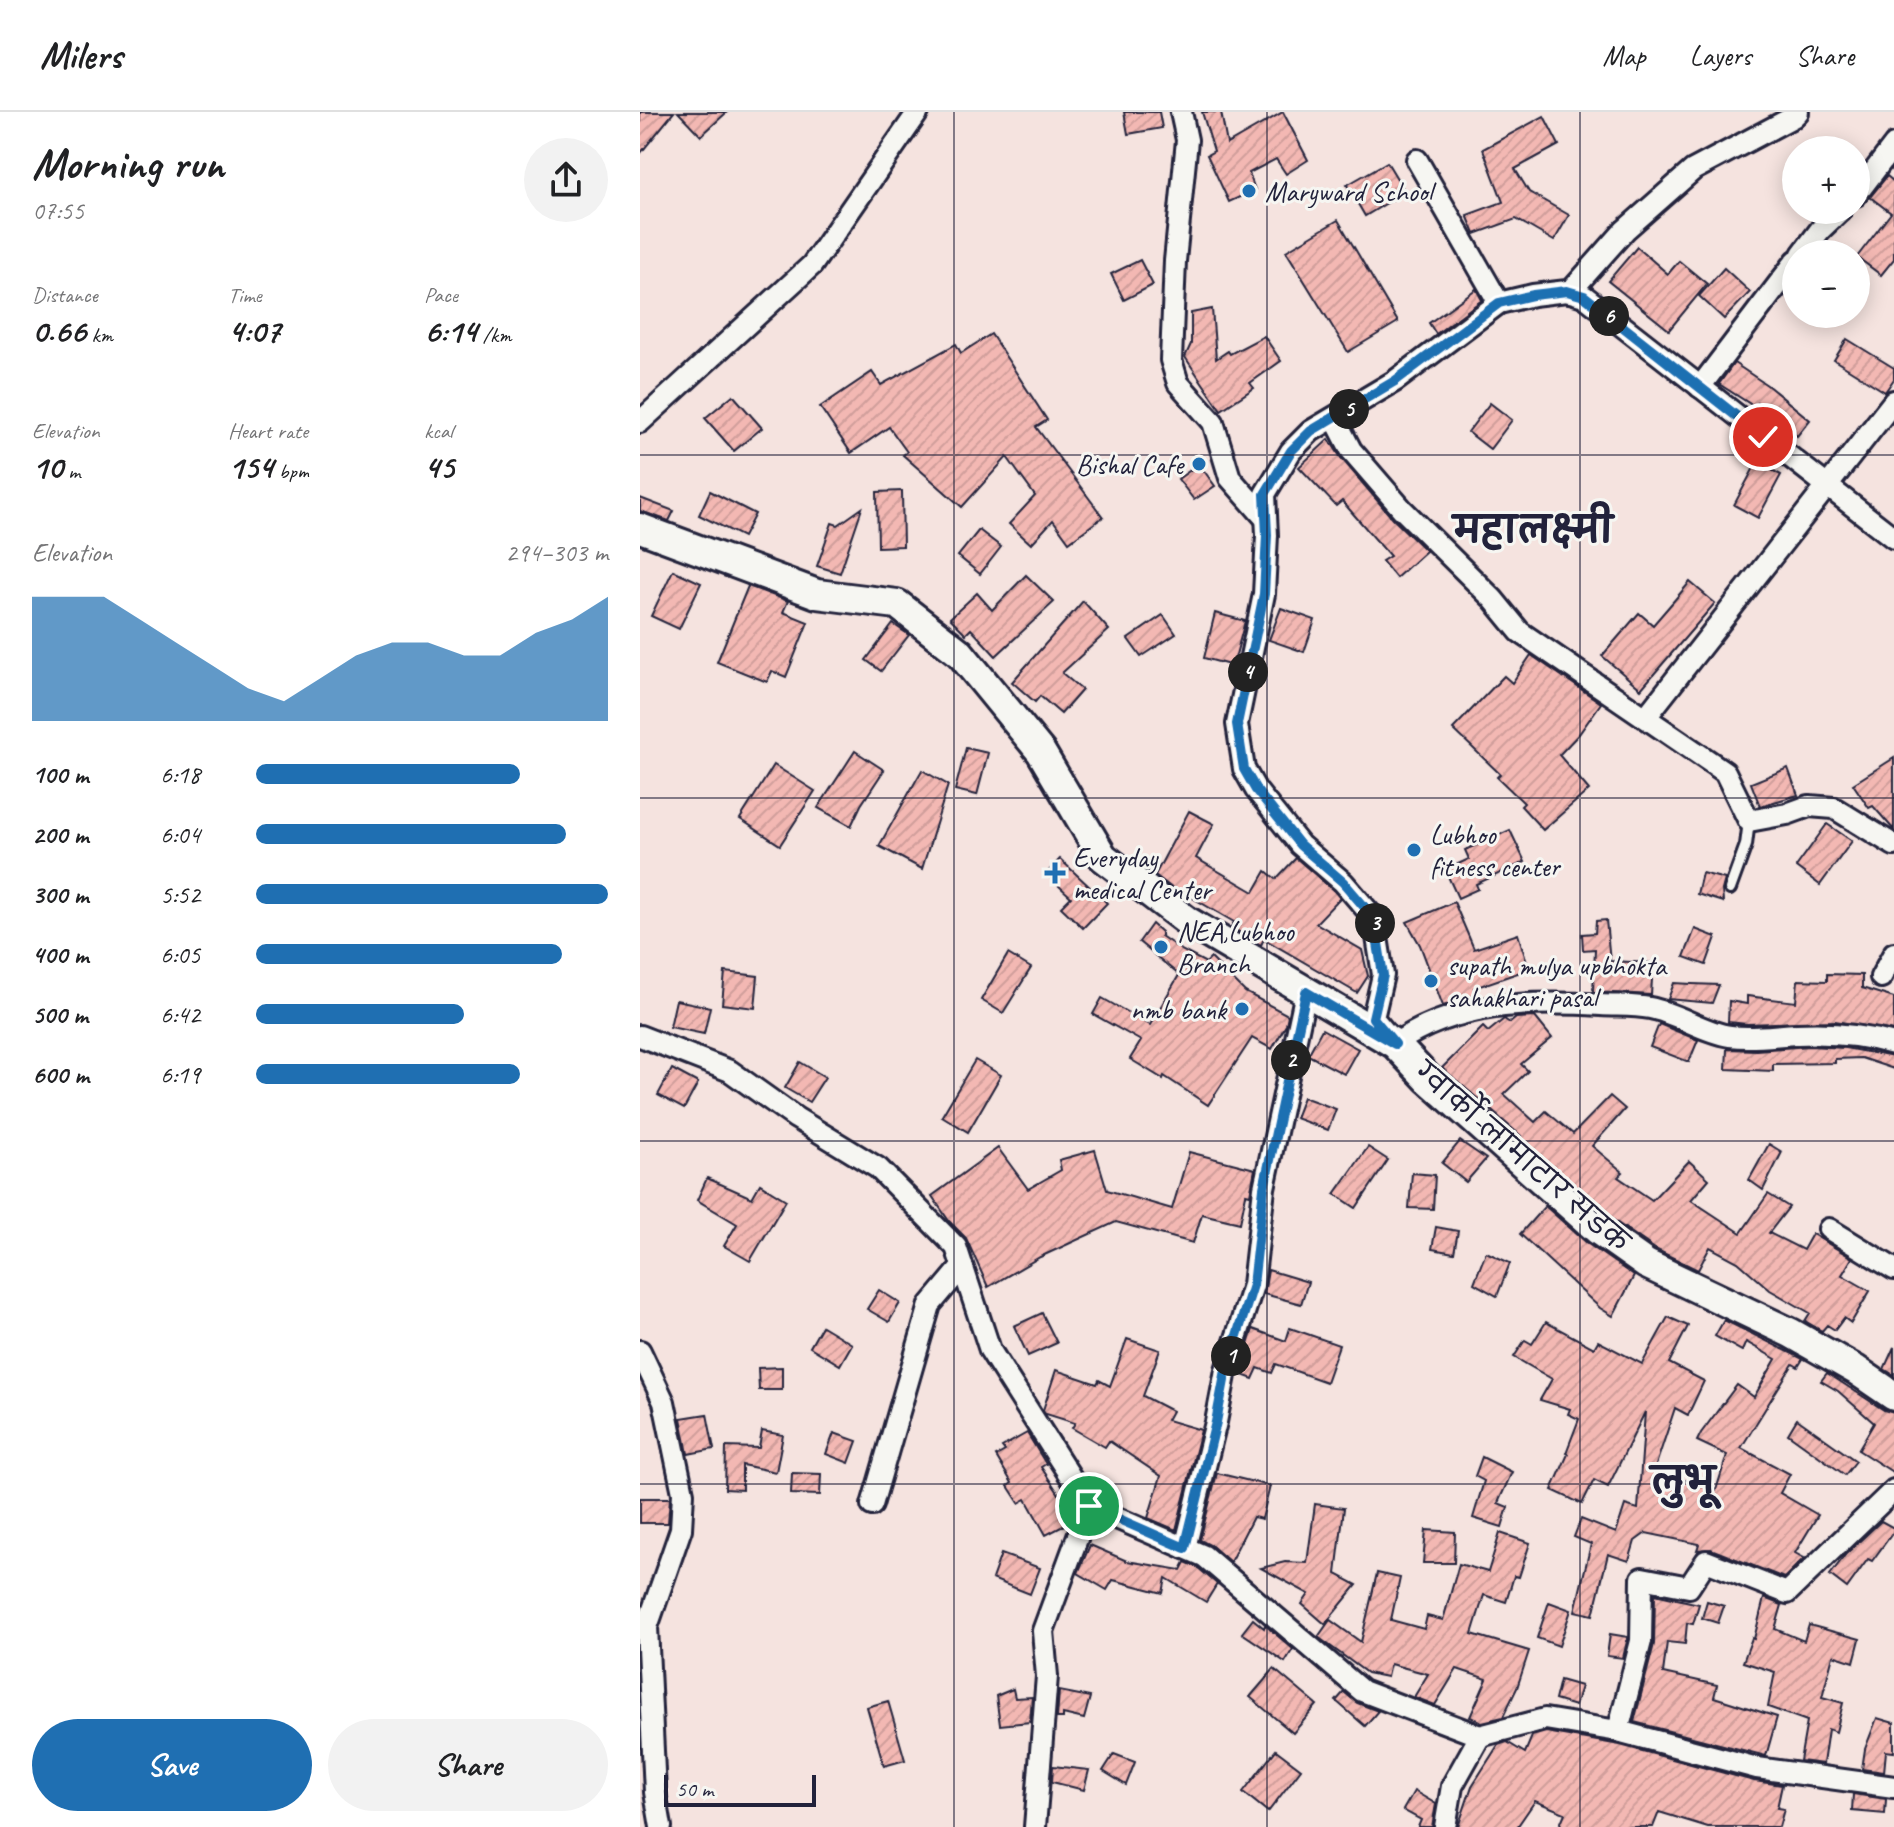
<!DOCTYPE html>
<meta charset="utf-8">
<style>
body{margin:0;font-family:Caveat,"Playpen Sans Deva",sans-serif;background:#f2f2f2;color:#202124;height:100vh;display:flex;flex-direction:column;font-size:30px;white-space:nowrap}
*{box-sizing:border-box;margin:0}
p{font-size:26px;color:#757577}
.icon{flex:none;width:44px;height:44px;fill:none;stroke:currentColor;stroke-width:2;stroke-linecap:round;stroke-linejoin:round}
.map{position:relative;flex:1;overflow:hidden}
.panel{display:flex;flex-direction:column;background:#fff;width:640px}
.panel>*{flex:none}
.controls{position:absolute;left:1142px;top:24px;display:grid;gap:16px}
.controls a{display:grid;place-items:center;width:88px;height:88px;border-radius:50%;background:#fff;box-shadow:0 4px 20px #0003;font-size:40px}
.scale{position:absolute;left:24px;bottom:20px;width:152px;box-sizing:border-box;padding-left:8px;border:4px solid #22223b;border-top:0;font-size:22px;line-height:28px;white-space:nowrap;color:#22223b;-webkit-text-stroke:6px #f6f6f2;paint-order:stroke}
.pin{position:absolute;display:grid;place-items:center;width:68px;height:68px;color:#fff;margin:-34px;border:4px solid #fff;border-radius:50%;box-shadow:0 2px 8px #0007}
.km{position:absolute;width:40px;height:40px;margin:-20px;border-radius:50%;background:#222;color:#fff;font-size:22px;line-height:40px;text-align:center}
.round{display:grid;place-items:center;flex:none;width:84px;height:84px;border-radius:42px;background:#f2f2f2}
.head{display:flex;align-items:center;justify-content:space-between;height:136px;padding:0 32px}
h1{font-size:44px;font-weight:700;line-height:60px}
.stats{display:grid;grid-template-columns:repeat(3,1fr);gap:12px;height:136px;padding:8px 32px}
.stats div{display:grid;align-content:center}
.stats b{font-size:34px;font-weight:700}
.stats small{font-size:22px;font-weight:400}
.stats p{font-size:22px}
.chart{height:224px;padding:16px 32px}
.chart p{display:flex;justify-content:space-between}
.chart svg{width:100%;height:144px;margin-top:8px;fill:#1f6fb2;opacity:.7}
.button{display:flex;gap:16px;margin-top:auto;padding:16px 32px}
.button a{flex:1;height:92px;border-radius:48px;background:#1f6fb2;color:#fff;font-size:32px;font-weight:700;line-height:92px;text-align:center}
.button a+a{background:#f2f2f2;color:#202124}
ul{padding:0 32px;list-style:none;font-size:26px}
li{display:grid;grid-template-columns:128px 96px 1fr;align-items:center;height:60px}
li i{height:20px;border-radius:10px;background:#1f6fb2}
header{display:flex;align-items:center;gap:48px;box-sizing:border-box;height:112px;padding:0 40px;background:#fff;border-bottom:2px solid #e0e0e0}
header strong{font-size:38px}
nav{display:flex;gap:44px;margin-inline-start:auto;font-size:28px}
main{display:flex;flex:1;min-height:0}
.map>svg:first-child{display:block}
</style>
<header>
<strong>Milers</strong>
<nav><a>Map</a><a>Layers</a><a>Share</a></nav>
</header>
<main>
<section class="panel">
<div class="head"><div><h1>Morning run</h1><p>07:55</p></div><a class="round"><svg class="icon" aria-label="share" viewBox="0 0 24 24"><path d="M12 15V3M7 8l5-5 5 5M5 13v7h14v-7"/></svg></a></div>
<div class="stats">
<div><p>Distance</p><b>0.66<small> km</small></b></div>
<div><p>Time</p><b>4:07</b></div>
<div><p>Pace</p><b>6:14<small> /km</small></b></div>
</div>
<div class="stats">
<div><p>Elevation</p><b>10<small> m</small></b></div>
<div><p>Heart rate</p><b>154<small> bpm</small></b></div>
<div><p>kcal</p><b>45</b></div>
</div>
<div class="chart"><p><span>Elevation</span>294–303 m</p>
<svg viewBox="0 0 160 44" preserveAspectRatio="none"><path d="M0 44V6L10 6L20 6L30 13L40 20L50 27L60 34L70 38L80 31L90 24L100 20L110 20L120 24L130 24L140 17L150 13L160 6V44z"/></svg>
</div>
<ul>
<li><b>100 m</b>6:18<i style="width:75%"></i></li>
<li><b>200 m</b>6:04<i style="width:88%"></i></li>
<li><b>300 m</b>5:52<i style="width:100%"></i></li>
<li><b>400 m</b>6:05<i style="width:87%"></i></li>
<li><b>500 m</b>6:42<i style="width:59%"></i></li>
<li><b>600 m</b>6:19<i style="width:75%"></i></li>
</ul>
<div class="button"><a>Save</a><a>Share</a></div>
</section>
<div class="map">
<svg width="1254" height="1715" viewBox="0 0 1254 1715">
<defs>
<pattern id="building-hatch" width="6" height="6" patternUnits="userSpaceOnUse" patternTransform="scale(2)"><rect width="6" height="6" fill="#f3b8b3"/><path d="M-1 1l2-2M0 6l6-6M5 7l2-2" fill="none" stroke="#d09e9b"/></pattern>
</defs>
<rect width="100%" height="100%" fill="#f5e3df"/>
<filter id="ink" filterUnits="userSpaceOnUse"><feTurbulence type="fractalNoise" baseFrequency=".0125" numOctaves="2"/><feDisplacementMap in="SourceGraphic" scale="16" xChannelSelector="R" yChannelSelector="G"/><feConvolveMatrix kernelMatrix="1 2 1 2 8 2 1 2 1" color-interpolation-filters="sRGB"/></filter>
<g filter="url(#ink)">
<g fill="url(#building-hatch)" stroke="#22223b" stroke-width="2">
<polygon points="0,0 34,0 0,42"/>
<polygon points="38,0 87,0 61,24"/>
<polygon points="484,0 519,0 522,16 488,22"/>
<polygon points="562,0 581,0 587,32 643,0 668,48 646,62 636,47 609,61 615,78 589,90 567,43 574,39"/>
<polygon points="904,4 919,33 875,57 889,80 929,103 914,129 876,107 835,122 827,103 863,90 843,37"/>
<polygon points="747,50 765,80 725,104 707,73"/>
<polygon points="1247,64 1254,70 1254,147 1241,163 1217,145 1251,101 1230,85"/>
<polygon points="698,108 758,210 708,240 646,139"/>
<polygon points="997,135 1028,162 1039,149 1067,172 1029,218 968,169"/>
<polygon points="500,148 513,173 484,188 471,162"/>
<polygon points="1084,156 1110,180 1084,207 1059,184"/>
<polygon points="836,177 842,188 796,222 789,211"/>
<polygon points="572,197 576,247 588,239 590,242 624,224 641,249 610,271 614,276 581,298 545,245 551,232 551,201"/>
<polygon points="351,222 407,308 396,315 463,405 429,430 413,408 391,432 369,412 395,384 367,345 322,395 263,343 267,340 249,315 211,341 180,295 232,260 241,273 316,232 321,241"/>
<polygon points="1207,227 1254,256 1254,267 1245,280 1194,248"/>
<polygon points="1094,251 1127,273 1170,308 1157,324 1117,291 1115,295 1079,272"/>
<polygon points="93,283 122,316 94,339 65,306"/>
<polygon points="850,291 872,308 850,337 828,320"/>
<polygon points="689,327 701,346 752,406 786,439 756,466 742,449 750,444 702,389 696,394 659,355"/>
<polygon points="1117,350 1141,363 1118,406 1094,393"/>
<polygon points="559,352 575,374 554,388 538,367"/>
<polygon points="70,379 115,402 103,425 59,403"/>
<polygon points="262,379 263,434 238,435 237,380"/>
<polygon points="0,386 34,399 29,409 0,399"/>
<polygon points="222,396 200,461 177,454 192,411 198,413"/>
<polygon points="339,418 361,435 340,462 318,444"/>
<polygon points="33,458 61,471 39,517 11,504"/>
<polygon points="386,463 414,490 356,544 331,517 326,522 310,506 337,481 352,498"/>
<polygon points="1050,470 1075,491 1001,577 962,544 999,501 1013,513"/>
<polygon points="108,474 148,489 143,500 168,510 146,565 132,559 127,570 77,550"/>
<polygon points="443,489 469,518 422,561 442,578 421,602 400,584 395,590 372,570"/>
<polygon points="641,496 675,508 664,540 629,528"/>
<polygon points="575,501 605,509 593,554 564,546"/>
<polygon points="523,503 536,522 501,545 488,527"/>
<polygon points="253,512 269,523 241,559 226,548"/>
<polygon points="891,543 961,591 939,622 919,643 949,678 903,718 881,694 884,691 857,665 860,662 813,617 864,564 872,571"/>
<polygon points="326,636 348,641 337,683 315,678"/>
<polygon points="215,639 244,658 221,693 211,714 178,696"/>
<polygon points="1254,646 1254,718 1233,694 1229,696 1213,672"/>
<polygon points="134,653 175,679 140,733 100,707"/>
<polygon points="1148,656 1158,683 1120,694 1111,671"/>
<polygon points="282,658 308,673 282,757 239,734"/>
<polygon points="549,699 574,712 556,746 614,780 626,759 636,767 656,746 694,779 700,786 676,811 722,838 728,864 717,881 624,827 621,833 591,815 594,810 539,778 537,780 515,763"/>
<polygon points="1187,712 1212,729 1180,773 1156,755"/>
<polygon points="870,718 885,750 836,772 838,777 818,786 805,758 829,747 825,738"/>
<polygon points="420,747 467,791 443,816 421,795 431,785 406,762"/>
<polygon points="1062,761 1085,767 1082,778 1083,790 1057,782"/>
<polygon points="814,790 834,837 878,822 889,857 834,876 837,883 803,894 780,833 767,810"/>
<polygon points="966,808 970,849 1013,851 1011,883 953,880 955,837 943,838 942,822 955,821 956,809"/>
<polygon points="512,812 521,820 521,824 543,839 566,851 571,846 605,880 648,903 646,913 632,937 612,926 568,993 524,964 523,967 490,947 501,929 453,902 462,886 510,913 539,863 499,830"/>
<polygon points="1055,817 1076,825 1066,853 1044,845"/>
<polygon points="368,842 391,856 363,901 341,888"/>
<polygon points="85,860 118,864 115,896 82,892"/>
<polygon points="1187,862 1222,863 1222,876 1254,886 1254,919 1195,909 1107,912 1088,910 1089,889 1107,892 1107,884 1156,890 1158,868 1187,869"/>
<polygon points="1034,871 1052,872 1079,873 1072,891 1028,887"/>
<polygon points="36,888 70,895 64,922 30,915"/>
<polygon points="895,905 912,926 881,952 888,959 864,982 895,1010 906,999 933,1022 970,984 985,997 952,1034 983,1060 978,1065 1012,1088 1049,1049 1069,1067 1051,1088 1101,1121 1128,1082 1149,1095 1129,1121 1163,1138 1172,1122 1212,1146 1202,1163 1230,1179 1211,1211 1204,1206 1195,1218 1187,1213 1182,1219 1165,1209 1170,1201 1130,1178 1098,1150 1070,1135 1058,1158 1015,1137 969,1105 880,1026 881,1024 802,956 843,915 848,920 864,907 870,911 876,906"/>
<polygon points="1019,912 1058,928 1049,950 1010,935"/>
<polygon points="682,917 718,937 704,962 668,943"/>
<polygon points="1170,934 1205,936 1254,945 1254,957 1221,946 1195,947 1195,951 1133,952 1133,959 1086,957 1087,937 1116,938"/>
<polygon points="335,948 361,963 328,1020 302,1004"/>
<polygon points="160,950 185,965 169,990 145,976"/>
<polygon points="32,957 58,971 44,997 18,983"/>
<polygon points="663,985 696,997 688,1018 655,1006"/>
<polygon points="820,1029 846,1047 826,1070 802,1051"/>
<polygon points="1129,1032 1142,1040 1123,1078 1109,1068"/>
<polygon points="728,1035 748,1048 716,1096 695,1082"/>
<polygon points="358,1036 388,1077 421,1058 419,1048 455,1038 467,1078 532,1097 549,1040 615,1057 610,1083 606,1082 600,1111 562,1102 553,1131 476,1110 400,1145 348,1175 326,1126 309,1109 292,1084"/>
<polygon points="772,1061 795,1063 793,1097 769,1096"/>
<polygon points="67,1066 112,1086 120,1072 146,1088 110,1149 84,1134 97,1112 57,1088"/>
<polygon points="905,1094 948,1132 994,1164 973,1204 960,1196 880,1122"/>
<polygon points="796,1115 818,1119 814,1141 792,1137"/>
<polygon points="846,1140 870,1151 857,1184 834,1171"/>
<polygon points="628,1158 668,1170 661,1192 624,1182"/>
<polygon points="239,1178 260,1191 249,1210 227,1197"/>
<polygon points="402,1201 417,1231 388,1244 374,1214"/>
<polygon points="1028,1205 1048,1214 1029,1251 1064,1269 1048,1303 1035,1296 1014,1359 1076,1378 1087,1343 1057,1329 1061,1321 1097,1273 1114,1285 1136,1247 1106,1230 1102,1239 1075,1224 1084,1208 1163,1247 1158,1255 1153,1252 1101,1336 1150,1362 1140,1381 1178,1403 1155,1441 1164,1446 1144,1466 1071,1437 1057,1438 1059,1432 1006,1421 995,1429 989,1449 968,1442 953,1503 935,1499 951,1432 934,1425 941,1407 976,1421 985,1393 998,1397 1005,1300 968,1375 954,1368 942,1392 912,1378 928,1342 926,1341 939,1307 928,1302 930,1297 900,1288 912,1267 874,1245 885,1228 892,1232 906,1210 954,1236 958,1229 1002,1252"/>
<polygon points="182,1214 212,1232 200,1253 170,1235"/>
<polygon points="650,1216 699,1233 686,1270 636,1252 632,1261 618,1256 613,1267 599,1262 613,1217 646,1229"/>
<polygon points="487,1227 520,1238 503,1284 532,1299 527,1308 561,1318 536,1418 508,1406 521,1364 469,1329 465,1335 432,1316 435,1311 406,1302 403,1298 416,1258 457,1272 459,1268 470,1274"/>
<polygon points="1254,1235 1254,1263 1244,1257"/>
<polygon points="142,1255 142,1278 119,1278 118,1256"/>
<polygon points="1187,1261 1244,1298 1254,1301 1254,1361 1218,1338 1234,1311 1198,1279 1181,1269"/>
<polygon points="67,1302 74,1337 48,1342 41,1306"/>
<polygon points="1157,1307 1216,1349 1205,1363 1148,1322"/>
<polygon points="122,1319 143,1323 136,1360 102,1353 102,1378 85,1377 86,1335 119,1336"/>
<polygon points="194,1321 217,1329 209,1351 186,1342"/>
<polygon points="387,1321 406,1352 401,1355 419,1382 424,1380 434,1398 429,1411 406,1423 386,1387 379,1391 368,1374 372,1371 356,1344 365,1339 362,1335"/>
<polygon points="842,1345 872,1360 858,1391 868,1395 862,1415 833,1406 844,1369 835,1364"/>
<polygon points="152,1361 181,1362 180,1383 151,1382"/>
<polygon points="577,1361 630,1374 622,1407 613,1405 590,1450 572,1434 560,1428"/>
<polygon points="0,1386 30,1386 28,1411 0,1411"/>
<polygon points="675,1392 704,1396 696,1462 717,1473 685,1512 662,1492 669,1482 621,1456 645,1450 667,1451"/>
<polygon points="1241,1409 1254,1416 1254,1419 1232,1449 1228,1447 1207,1476 1190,1463 1206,1442"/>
<polygon points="786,1418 815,1420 814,1451 783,1451"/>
<polygon points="860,1421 890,1431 879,1465 874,1464 866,1490 844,1483 832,1522 889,1539 877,1576 863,1605 842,1610 830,1605 847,1567 817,1557 795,1593 774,1585 788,1562 750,1552 747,1565 727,1561 678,1525 690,1508 721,1530 737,1461 760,1466 751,1508 784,1517 787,1504 803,1508 819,1452 848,1460"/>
<polygon points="450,1433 487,1449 541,1458 545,1450 557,1455 577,1472 566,1490 526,1466 523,1481 473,1468 467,1478 438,1461"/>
<polygon points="361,1442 400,1456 390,1482 352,1467"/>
<polygon points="1015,1482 1059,1492 1053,1512 1047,1511 1045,1532 1027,1530 1023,1561 1077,1573 1074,1585 1137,1605 1126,1644 994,1610 1014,1532"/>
<polygon points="1124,1486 1142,1493 1135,1517 1164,1529 1169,1513 1220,1527 1214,1550 1193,1543 1182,1585 1203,1591 1196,1620 1188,1617 1183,1652 1160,1649 1167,1609 1128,1595 1135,1560 1103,1550 1112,1526 1114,1527"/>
<polygon points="1067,1489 1084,1494 1078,1511 1062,1506"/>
<polygon points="909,1490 931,1498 919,1534 897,1526"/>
<polygon points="613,1507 624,1516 625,1513 653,1537 645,1550 602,1521"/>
<polygon points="970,1522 988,1525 983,1546 967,1544"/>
<polygon points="634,1557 677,1593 653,1621 610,1585"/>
<polygon points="920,1568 941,1574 935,1594 915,1588"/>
<polygon points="373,1577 375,1586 392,1585 390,1610 360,1613 356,1584"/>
<polygon points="419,1579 450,1585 444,1607 423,1602 423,1606 417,1606"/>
<polygon points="704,1580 717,1591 738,1599 725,1614 696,1589"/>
<polygon points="248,1589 265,1648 244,1654 227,1595"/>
<polygon points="1237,1606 1254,1611 1254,1640 1246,1639 1244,1660 1222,1657 1225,1637"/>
<polygon points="906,1620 980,1633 1114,1669 1142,1673 1137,1696 1144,1697 1139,1715 1068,1715 1019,1700 1013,1715 919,1715 925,1701 895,1689 877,1715 818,1715 832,1674 858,1633 867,1630 885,1641 892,1624"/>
<polygon points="636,1638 661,1657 628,1700 603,1680"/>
<polygon points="474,1642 495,1650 486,1673 463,1659"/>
<polygon points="413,1654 449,1658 444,1678 412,1670"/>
<polygon points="774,1679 796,1692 792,1715 778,1715 781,1708 763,1698"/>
<polygon points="1213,1682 1246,1687 1245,1702 1212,1699"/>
</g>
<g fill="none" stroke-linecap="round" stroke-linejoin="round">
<defs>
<polyline id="service" points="1090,777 1106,733 1109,709"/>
<g id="minor">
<polyline points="541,0 547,28 535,149 531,248 538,271 573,310 590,366 626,407"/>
<polyline points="777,48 859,191"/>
<polyline points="1216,83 1254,33"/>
<polyline points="1162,142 1180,118 1201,98"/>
<polyline points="930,180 985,118 1053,58 1153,5 1158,0"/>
<polyline points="1060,275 1156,149"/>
<polyline points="695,307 711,338 762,397 853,487 880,520 1085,660 1109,709 1147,702 1169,694 1194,696 1254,733"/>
<polyline points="0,310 172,153 278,0"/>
<path d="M1254,426L944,184L927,179L893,183L859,191L755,269L671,319L651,339L625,382L627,423L624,482L597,612L604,657L616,678L660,733L703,770L734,806L743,863L733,906L755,932C815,890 891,889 961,893C977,894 994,893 1010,896C1037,901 1063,920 1090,924C1113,927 1135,923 1157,922C1190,920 1222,923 1254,932"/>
<polyline points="1006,605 1254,289"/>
<polyline points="1241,865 1254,841"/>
<polyline points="0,924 90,959 156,1006 238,1056 316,1135 350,1238 449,1394 564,1444 722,1579 840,1624 812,1674 805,1715"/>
<polyline points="1189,1117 1254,1157"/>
<polyline points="0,1239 24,1290 43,1381 41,1417 7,1515 15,1680 21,1715"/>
<polyline points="232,1393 290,1193 322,1155"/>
<polyline points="545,1436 576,1310 586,1258 613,1173 624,1076 666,880"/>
<polyline points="978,1619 1001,1529 1002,1466 1049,1475 1066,1449 1147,1481 1254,1378"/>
<polyline points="840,1624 905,1607 978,1619 1117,1656 1254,1675"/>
<polyline points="395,1715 407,1564 403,1519 449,1394"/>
</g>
<polyline id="secondary" points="0,416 177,482 257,492 320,541 401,640 463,745 547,809 755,932 788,967 958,1118 1006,1152 1151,1221 1216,1258 1254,1284"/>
</defs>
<use href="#service" stroke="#22223b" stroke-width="16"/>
<use href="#minor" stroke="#22223b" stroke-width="26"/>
<use href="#secondary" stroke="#22223b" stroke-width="34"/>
<use href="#service" stroke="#f6f6f2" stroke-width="10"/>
<use href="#minor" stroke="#f6f6f2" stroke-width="20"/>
<use href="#secondary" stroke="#f6f6f2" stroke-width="28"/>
</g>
</g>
<g fill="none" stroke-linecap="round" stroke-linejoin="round" filter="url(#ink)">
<defs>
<polyline id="route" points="449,1394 545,1436 576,1310 586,1258 613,1173 624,1076 666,880 755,932 733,906 743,863 734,806 703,770 660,733 616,678 604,657 597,612 624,482 627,423 625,382 651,339 671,319 755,269 859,191 893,183 927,179 944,184 1123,325"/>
</defs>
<use href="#route" stroke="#fff" stroke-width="16"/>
<use href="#route" stroke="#1f6fb2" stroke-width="10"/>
</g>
<path fill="none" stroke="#22223b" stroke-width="2" stroke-opacity="0.55" d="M314,0V1715M627,0V1715M940,0V1715M0,343H1254M0,686H1254M0,1029H1254M0,1372H1254"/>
<g fill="#1f6fb2" stroke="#f6f6f2" stroke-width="3">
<circle cx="609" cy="79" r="8"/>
<circle cx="559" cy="352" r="8"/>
<circle cx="774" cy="738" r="8"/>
<path d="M411 749h8v8h8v8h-8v8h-8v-8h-8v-8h8z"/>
<circle cx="521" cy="835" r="8"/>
<circle cx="791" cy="869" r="8"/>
<circle cx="602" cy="897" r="8"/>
</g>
<g text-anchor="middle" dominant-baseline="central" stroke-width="6" stroke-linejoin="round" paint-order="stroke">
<g font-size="28" fill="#22223b" stroke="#f6f6f2" text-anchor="start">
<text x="625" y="79">Maryward School</text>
<text x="543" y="352" text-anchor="end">Bishal Cafe</text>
<text x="790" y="722">Lubhoo<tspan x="790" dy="32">fitness center</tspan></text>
<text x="433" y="745">Everyday<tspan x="433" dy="32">medical Center</tspan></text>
<text x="537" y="819">NEA,Lubhoo<tspan x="537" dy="32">Branch</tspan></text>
<text x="807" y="853">supath mulya upbhokta<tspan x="807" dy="32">sahakhari pasal</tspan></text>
<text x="586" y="897" text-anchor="end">nmb bank</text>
</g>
<g font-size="28" fill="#22223b" stroke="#f6f6f2">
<text transform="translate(882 1045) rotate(41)">ग्वार्को-लामाटार सडक</text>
</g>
<g font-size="36" font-weight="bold" fill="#22223b" stroke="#f6f6f2">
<text x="893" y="418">महालक्ष्मी</text>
<text x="1043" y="1369">लुभू</text>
</g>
</g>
</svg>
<div class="controls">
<a>+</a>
<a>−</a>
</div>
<div class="scale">50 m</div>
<div class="pin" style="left:449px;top:1394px;background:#1e9e55"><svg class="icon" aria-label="arrive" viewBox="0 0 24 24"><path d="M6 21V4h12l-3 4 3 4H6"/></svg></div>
<div class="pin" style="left:1123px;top:325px;background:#d93025"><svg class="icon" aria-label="check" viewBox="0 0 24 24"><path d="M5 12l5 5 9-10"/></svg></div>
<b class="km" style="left:591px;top:1244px">1</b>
<b class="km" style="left:651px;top:948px">2</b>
<b class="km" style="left:735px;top:811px">3</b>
<b class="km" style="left:608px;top:560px">4</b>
<b class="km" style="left:709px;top:297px">5</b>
<b class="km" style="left:969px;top:204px">6</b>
</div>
</main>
